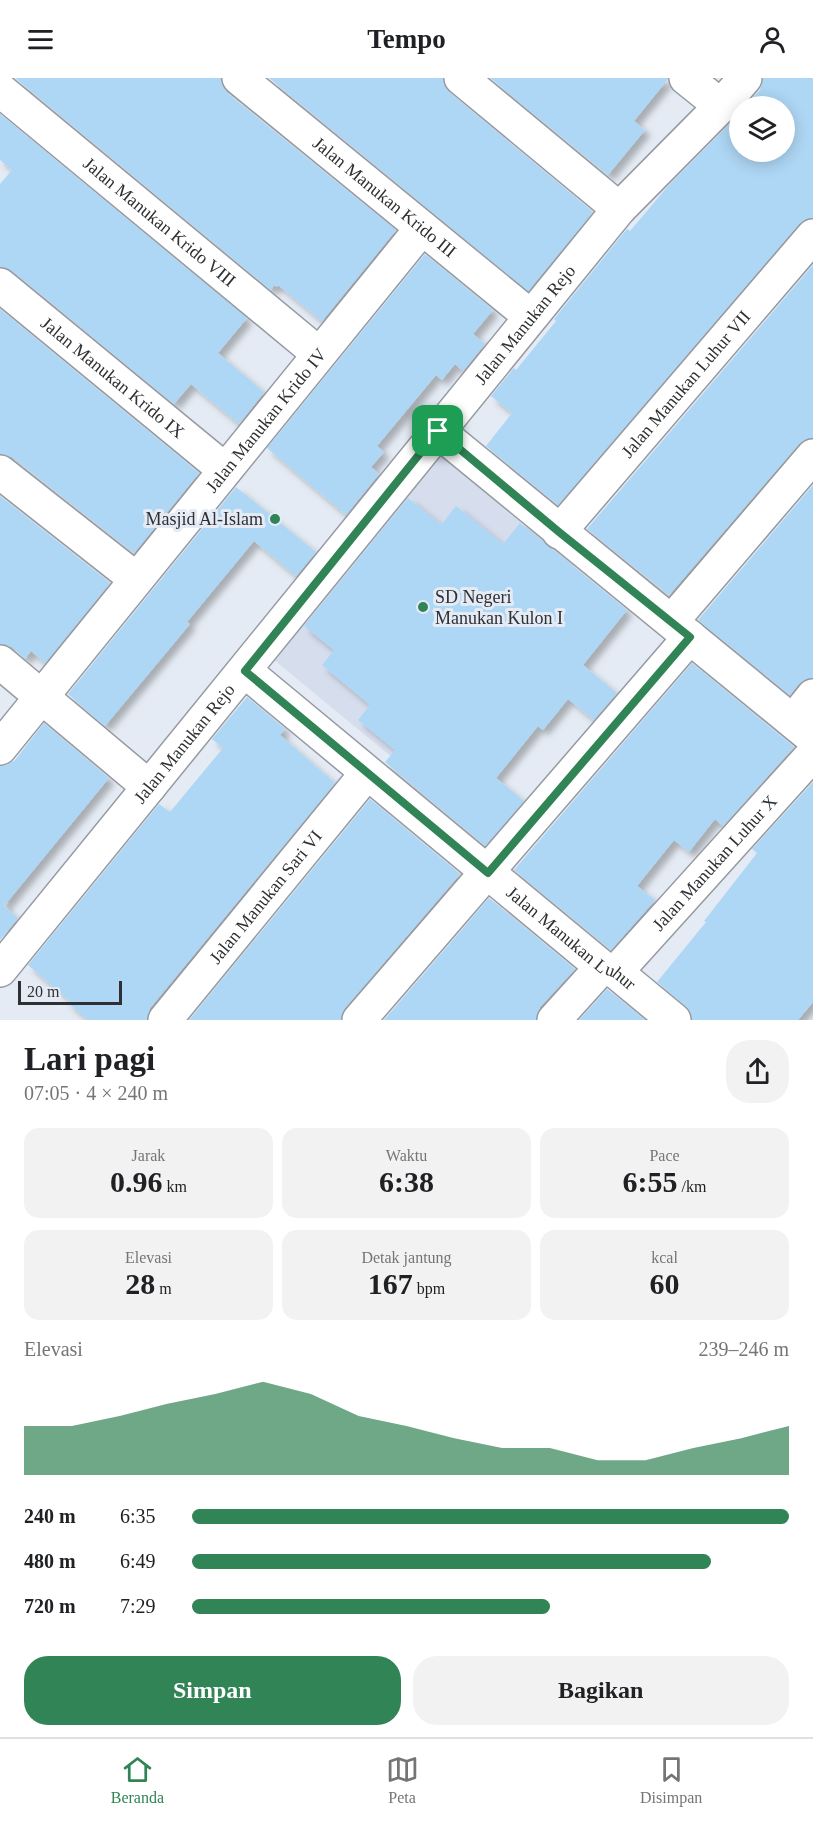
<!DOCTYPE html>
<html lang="id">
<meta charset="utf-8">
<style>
body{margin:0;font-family:Georgia,serif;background:#f2f2f2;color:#202124;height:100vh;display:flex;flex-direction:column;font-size:22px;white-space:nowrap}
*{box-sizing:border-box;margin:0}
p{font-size:20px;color:#757577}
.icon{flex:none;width:33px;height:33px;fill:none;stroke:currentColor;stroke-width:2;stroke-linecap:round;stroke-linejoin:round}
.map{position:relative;height:942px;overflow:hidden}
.side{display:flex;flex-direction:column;background:#fff;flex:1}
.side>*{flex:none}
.fabs{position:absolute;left:729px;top:18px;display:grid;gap:12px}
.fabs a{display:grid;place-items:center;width:66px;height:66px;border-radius:50%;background:#fff;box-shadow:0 3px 15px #0003;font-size:30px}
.scale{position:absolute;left:18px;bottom:15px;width:104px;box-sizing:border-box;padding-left:6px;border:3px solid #2e3033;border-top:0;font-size:16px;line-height:21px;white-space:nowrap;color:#2e3033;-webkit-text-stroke:4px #e5ebf4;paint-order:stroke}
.pin{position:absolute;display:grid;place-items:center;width:51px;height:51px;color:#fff;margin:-26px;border-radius:12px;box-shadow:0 3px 9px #0006}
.round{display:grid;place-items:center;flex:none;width:63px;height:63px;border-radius:24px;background:#f2f2f2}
.headline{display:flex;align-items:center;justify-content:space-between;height:102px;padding:0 24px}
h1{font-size:33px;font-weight:700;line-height:45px}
.metrics{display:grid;grid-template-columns:repeat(3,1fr);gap:9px;height:102px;padding:6px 24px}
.metrics div{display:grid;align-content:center;border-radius:15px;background:#f2f2f2;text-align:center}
.metrics b{font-size:30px;font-weight:700}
.metrics small{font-size:16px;font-weight:400}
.metrics p{font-size:16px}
.chart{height:168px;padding:12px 24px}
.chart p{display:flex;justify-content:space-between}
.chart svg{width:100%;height:108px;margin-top:6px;fill:#318455;opacity:.7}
.cta{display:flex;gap:12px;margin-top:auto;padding:12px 24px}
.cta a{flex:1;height:69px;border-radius:24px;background:#318455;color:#fff;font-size:24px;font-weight:700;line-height:69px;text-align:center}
.cta a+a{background:#f2f2f2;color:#202124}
ul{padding:0 24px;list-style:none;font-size:20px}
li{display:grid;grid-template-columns:96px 72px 1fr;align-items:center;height:45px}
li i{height:15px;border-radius:8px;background:#318455}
header{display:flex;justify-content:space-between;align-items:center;height:78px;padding:0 24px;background:#fff;font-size:27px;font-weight:700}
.menu{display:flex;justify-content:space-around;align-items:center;height:84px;border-top:2px solid #e0e0e0;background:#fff;font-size:16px;color:#757577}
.menu a{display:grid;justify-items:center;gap:3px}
.menu .on{color:#318455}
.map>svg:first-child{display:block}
</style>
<header><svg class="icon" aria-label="menu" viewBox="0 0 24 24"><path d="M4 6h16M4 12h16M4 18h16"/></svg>Tempo<svg class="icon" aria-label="person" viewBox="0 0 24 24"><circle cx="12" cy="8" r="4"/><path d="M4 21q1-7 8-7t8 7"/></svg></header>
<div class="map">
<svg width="813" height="942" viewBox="0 0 813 942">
<defs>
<filter id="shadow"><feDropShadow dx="5.5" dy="5.5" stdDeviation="3" flood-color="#0004"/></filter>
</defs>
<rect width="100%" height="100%" fill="#e5ebf4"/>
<polygon fill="#d6deee" points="440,367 578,481 405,690 268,577"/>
<g fill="#aed7f5" filter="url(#shadow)">
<polygon points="15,0 221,0 222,7 227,15 396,152 322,243 278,207 277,209 274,207 271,212"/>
<polygon points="269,0 443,0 444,7 449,14 593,134 528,213"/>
<polygon points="490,0 668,0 668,1 634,43 645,52 608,97"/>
<polygon points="763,0 813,0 813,140 806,141 799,146 558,427 486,368 512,335 491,318 514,290 516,292 556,243 554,241 627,151 630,153 668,108 740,35 740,74 784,74 784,28 745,28 760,12"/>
<polygon points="0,36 247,240 218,275 264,314 239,346 191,306 174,326 12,193 0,189 0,106 12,92 0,82"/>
<polygon points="425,176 493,232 473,256 485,266 463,293 455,286 442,302 436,297 377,368 384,374 371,389 379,396 346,437 267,370"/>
<polygon points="813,187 813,360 806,361 799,366 669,517 587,451"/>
<polygon points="0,231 199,395 134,475 12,379 0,376"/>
<polygon points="813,407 813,600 806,601 799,606 790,617 698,542"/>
<polygon points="236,409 316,474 296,498 254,463 187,544 190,546 105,648 68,616"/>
<polygon points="0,418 110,505 45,585 31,573 25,581 12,569 0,566"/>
<polygon points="408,420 441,447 456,428 503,466 520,445 627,532 583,587 617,615 594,642 568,621 543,652 538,648 496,700 524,723 485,768 385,684 395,672 358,642 370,627 322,587 334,572 304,548"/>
<polygon points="692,585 794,669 723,748 715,741 689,774 674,762 637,808 655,822 611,872 514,792"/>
<polygon points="247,619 285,651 280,657 335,705 150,930 147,942 88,942 68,925 70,923 28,887 159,726 170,734 223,670 212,661"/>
<polygon points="44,645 109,700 4,828 18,840 0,862 0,688 7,687 15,682"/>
<polygon points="813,704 813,924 798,942 692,942 691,935 686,928 657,904 706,844 704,843 757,775 752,771"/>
<polygon points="370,721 460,796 345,930 341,942 189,942"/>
<polygon points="489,820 575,891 540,929 536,942 384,942"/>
<polygon points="607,911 645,942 579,942"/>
</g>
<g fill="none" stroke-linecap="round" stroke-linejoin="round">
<defs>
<g id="minor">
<path id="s1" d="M239,0L530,238"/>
<polyline points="461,0 619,131"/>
<polyline points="686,0 721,28"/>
<path id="s2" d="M0,12L319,276"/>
<path id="s3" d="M0,207L225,392"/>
<polyline points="438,353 813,660"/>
<polyline points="0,394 136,501"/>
<path id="s4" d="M559,454L813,158"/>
<polyline points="672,543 813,378"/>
<polyline points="0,584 149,709"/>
<path id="s5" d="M245,593L602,889L616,894L674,942"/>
<polyline points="793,643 813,618"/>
<path id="s6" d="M0,670L422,150"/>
<path id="s7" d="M0,892L619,131L721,28L745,0"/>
<path id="s8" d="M616,894L813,676"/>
<path id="s9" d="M165,942L367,695"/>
<polyline points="359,942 690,559"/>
<polyline points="554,942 602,889"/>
</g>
</defs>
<use href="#minor" stroke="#959aa2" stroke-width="36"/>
<use href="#minor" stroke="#fff" stroke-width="33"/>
</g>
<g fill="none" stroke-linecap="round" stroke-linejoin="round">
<defs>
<polygon id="route" points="438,353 559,454 690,559 488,795 245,593"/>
</defs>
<use href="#route" stroke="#fff" stroke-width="12"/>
<use href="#route" stroke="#318455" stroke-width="8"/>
</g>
<g fill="#318455" stroke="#e5ebf4" stroke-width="2">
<circle cx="275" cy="441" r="6"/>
<circle cx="423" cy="529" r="6"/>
</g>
<g text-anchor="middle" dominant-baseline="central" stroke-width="6" stroke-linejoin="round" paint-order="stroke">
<g font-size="18" fill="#2e3033" stroke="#e5ebf4">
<text stroke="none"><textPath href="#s1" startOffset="188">Jalan Manukan Krido III</textPath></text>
<text stroke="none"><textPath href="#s2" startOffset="207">Jalan Manukan Krido VIII</textPath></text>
<text stroke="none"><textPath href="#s7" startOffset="832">Jalan Manukan Rejo</textPath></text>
<text stroke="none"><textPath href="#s3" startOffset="146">Jalan Manukan Krido IX</textPath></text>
<text stroke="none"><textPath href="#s4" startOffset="195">Jalan Manukan Luhur VII</textPath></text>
<text stroke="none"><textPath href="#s6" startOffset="422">Jalan Manukan Krido IV</textPath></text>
<text stroke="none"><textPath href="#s7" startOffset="292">Jalan Manukan Rejo</textPath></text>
<text stroke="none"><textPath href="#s8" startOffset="147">Jalan Manukan Luhur X</textPath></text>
<text stroke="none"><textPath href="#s9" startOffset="159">Jalan Manukan Sari VI</textPath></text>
<text stroke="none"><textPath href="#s5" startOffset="422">Jalan Manukan Luhur</textPath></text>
</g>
<g font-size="18" fill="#2e3033" stroke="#e5ebf4" text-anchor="end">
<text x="263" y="441">Masjid Al-Islam</text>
<text x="435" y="519" text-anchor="start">SD Negeri<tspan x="435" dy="21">Manukan Kulon I</tspan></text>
</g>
</g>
</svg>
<div class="fabs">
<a><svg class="icon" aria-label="layers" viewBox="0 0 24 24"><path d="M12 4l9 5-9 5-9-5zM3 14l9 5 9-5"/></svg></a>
</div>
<div class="scale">20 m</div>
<div class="pin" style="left:438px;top:353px;background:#1e9e55"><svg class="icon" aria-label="arrive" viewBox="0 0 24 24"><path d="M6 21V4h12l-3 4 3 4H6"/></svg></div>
</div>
<section class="side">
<div class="headline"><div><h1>Lari pagi</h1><p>07:05 · 4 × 240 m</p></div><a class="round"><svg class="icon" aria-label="share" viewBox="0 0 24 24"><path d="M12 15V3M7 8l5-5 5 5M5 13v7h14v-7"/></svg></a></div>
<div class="metrics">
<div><p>Jarak</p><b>0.96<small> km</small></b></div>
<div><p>Waktu</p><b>6:38</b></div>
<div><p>Pace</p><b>6:55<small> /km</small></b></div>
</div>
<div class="metrics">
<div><p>Elevasi</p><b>28<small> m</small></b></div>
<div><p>Detak jantung</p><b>167<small> bpm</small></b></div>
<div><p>kcal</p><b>60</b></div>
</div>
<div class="chart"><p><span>Elevasi</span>239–246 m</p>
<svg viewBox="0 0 160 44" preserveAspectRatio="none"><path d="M0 44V24L10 24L20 20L30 15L40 11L50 6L60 11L70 20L80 24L90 29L100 33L110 33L120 38L130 38L140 33L150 29L160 24V44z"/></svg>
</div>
<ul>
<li><b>240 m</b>6:35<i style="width:100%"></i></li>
<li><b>480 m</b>6:49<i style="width:87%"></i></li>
<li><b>720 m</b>7:29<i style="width:60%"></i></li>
</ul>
<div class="cta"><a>Simpan</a><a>Bagikan</a></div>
</section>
<nav class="menu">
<a class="on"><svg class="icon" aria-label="home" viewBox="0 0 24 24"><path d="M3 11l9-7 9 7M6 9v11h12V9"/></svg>Beranda</a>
<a><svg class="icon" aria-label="map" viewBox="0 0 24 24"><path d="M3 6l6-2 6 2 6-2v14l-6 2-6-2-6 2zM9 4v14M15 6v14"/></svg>Peta</a>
<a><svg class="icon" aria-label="saved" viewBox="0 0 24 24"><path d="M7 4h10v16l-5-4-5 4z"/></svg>Disimpan</a>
</nav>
